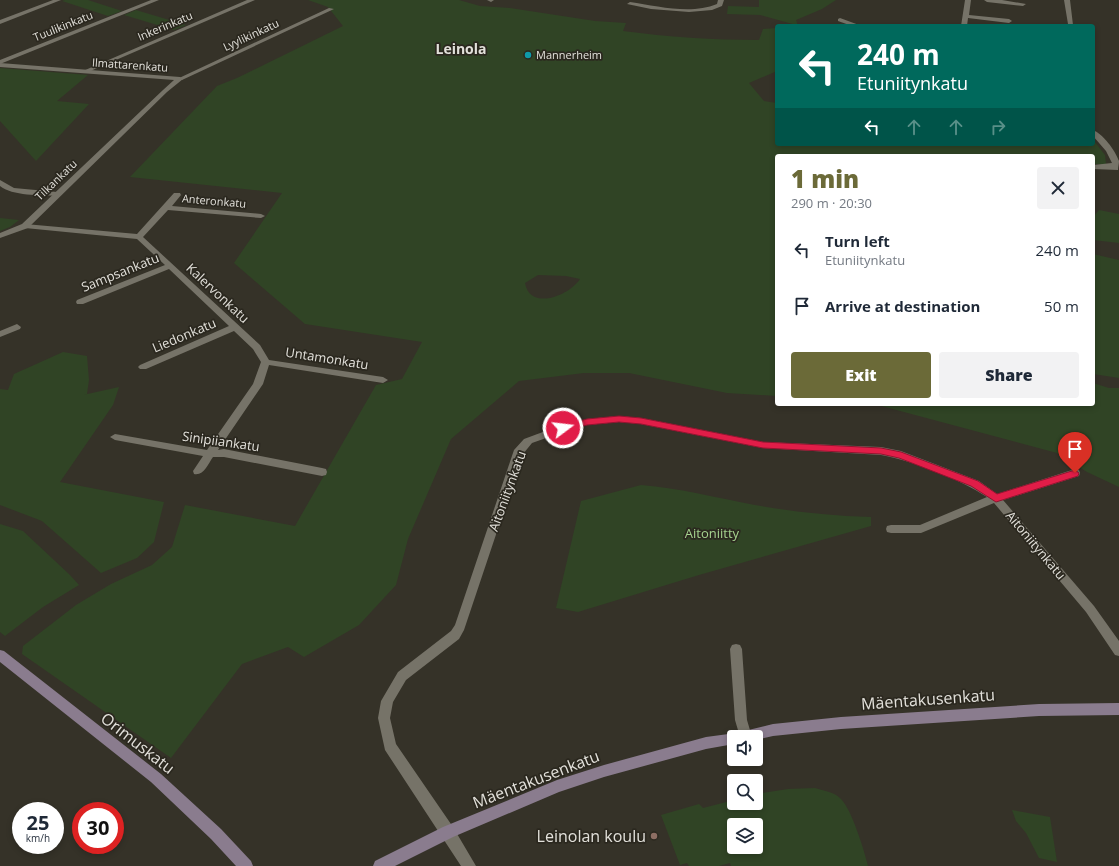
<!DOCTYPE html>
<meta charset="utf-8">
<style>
:root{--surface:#fff;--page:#f2f2f3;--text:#1f2937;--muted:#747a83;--accent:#6b6a38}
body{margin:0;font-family:"Open Sans",sans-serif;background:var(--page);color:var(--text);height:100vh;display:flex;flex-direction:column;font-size:15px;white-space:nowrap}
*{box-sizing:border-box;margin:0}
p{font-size:13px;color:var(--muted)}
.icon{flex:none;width:22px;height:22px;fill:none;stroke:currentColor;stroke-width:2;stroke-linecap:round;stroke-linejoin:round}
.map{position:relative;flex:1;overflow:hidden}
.details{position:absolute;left:775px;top:154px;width:320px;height:252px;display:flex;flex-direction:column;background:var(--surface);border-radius:4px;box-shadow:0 2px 6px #0003}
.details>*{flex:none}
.banner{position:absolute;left:775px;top:24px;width:320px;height:122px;border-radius:4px;box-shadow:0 2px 6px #0003;background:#00695c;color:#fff;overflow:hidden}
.controls{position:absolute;left:727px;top:730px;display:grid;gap:8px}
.controls a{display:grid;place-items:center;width:36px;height:36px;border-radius:4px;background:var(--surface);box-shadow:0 2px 6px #0003;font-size:20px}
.speed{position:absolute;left:12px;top:802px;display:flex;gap:8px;font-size:20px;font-weight:700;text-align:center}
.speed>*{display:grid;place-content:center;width:52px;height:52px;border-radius:50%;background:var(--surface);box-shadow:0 2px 6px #0003;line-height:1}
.speed small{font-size:10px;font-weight:400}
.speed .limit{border:6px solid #d22;background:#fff;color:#111}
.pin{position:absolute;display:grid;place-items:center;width:34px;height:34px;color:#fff;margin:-41px -17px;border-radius:50% 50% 50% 0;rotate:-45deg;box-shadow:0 0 4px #0007}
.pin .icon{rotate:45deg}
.me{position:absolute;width:44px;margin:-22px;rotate:75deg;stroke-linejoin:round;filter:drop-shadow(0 0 3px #0008)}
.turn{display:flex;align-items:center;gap:14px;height:84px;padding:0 16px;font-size:18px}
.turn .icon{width:52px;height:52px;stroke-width:2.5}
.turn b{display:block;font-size:28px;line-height:34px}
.lanes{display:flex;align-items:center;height:38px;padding:0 16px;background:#0003;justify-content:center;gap:20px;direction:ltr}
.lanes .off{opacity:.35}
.round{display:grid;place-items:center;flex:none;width:42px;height:42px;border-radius:4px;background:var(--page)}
.head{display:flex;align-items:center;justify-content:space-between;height:68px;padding:0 16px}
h1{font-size:24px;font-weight:800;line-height:30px;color:var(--accent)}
.button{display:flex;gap:8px;margin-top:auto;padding:8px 16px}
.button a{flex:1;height:46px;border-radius:4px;background:var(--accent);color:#fff;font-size:16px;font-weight:800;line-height:46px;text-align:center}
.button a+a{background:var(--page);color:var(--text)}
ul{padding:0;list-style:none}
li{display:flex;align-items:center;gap:12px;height:56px;padding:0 16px}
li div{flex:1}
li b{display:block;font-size:15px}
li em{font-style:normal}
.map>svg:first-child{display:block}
.green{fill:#304425;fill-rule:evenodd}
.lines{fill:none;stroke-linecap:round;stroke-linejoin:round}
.minor{fill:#767368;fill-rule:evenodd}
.tertiary{fill:#767368;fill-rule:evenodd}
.secondary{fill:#8a7c8e;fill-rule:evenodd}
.route{fill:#e11d48;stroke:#92132f}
.culture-dot{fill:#0f9aa8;stroke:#2b281f;stroke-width:1.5}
.education-dot{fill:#8d6e63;stroke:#2b281f;stroke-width:1.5}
.labels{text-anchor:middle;stroke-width:3.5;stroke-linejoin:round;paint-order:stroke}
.far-street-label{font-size:11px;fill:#e2e0da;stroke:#2b281f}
.far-poi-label{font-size:11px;fill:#e2e0da;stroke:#2b281f;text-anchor:start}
.street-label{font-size:13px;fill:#e2e0da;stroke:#2b281f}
.park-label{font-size:13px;fill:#a5d38e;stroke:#2b281f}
.far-district-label{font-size:14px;font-weight:bold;fill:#e2e0da;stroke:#2b281f}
.near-street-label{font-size:16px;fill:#e2e0da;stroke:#2b281f}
.near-poi-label{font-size:16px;fill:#e2e0da;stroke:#2b281f;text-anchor:end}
</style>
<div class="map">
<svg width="1119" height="866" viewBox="0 0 1119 866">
<rect width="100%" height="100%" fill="#353228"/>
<path class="green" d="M65,0H88L122,11L108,16L62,1Z
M308,0H459L480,6L510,8L595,21L626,23L623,31C668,37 713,40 759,40L763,29L777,28V71L749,83L764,101L777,103V144H1093V142H1095L1105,155L1106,164H1093V156H777V396L727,393L629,373H584L519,381L451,439L408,539L396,585L359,625L304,657L288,647L242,664L171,758L22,654L23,646L76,605L111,584L152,565L172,547L185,505L295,526L376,385L402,379L422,342L305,324L234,263L282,193L130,177L217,86L237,78L343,26L328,7ZM538,275L566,276L580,279C569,296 530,311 525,283Z
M759,0H836L822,9L796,20L798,26H793L796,25L760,15L727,14L728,6L759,7Z
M136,10L186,25L174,30L124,15Z
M0,68L88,75L57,101L89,104L36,161L0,121Z
M1099,210L1119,214V243L1093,240V217Z
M0,218L19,220L10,227L0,231Z
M1093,254L1119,260V378L1093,374Z
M63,352L87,356L89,380L87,394L83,395L119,387L113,405L60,482L164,502L154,542L137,558L101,573L42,521L0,505V389L8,390L14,374Z
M1093,383L1109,388H1119V487L1087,472L1057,453L874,404H1093Z
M641,485C680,488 717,498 755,505C794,512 832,516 871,517V526L699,575L578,612L556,608L581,501Z
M0,524L23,531L70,575L79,585L43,607L5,636L0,632Z
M815,788C824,791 835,792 841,799C852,810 864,850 868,866H731L730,863L719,866H689L687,863L680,865L661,815L699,804L703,808L734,800V803H756V794L788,789ZM734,825H756V847H734Z
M1012,810L1050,817L1057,862L1039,858L1026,833L1016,821Z"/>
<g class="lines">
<path class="minor" d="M53,0H61L0,24V20Z
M151,0H159L0,64V60Z
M247,0H255L88,72L83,71Z
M487,0H494L491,2Z
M718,0H724L722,6L712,10L689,12L651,9L627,4L630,2C657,6 691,15 717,4Z
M965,0H971L969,15L1009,19L1012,21L1009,23L968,18L967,26H961Z
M984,0H1002L1026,4L1023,6L987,2Z
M1064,0H1070L1073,25L1068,24Z
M329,8L334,9L182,80L177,79Z
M840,18L859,25L860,26H852L838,21V19Z
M1093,130C1103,134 1115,150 1119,161C1119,164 1118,167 1118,170L1093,169V165L1112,163L1106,151L1093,136Z
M0,180L14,188L57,192L61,194L57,196C41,195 12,196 0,186Z
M174,193H180L181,195L172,206L261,214L265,216L261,218L168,210L143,237L260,345L269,360L383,377L388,380L383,383L269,365L263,384L218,450L224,449L322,468L326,469L327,472L326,475L322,476L224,457H213C208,464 204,476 194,474L193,471L203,456L115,440L110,437L115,434L207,450L253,384L261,362L253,349L234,331L146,369H140L138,367L140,365L229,326L169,269L83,304H77L76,302L77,300L165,265L137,239L25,228L21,226L25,224L137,234Z
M17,324L21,327L20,329L0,337V331Z
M619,416L641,418L763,442L881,447L901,451L979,481L997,494L1075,469L1079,470L1080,473L1079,476L1003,500L1094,606L1119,641V656L1115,655L1086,612L994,503L921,533H891L887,532L886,529L887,526L891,525H920L987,497C960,479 913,461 881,455L763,448L641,424L619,422L587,425L566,431L532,443L523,454L464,630L459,639L406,680L393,702L390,718L396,744L453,827L476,866H461L385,750L378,718L381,701L398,672L451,631L455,625L514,450L524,439L559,426L587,419Z
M736,644L740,645L742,649L747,720L752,737H740L735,720L730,649L732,645Z"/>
<path class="tertiary" d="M0,63L180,77L183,79L167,92L28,228L0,238V233L22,224L163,90L174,80L0,67Z"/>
<path class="secondary" d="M0,650L4,651L161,774L221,829L251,861L253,866H236L211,839L151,782L0,662Z
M1119,703V715L1039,716L841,729L773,736L756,740V737H734V744L706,749L604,777L559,792L453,837L395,866H373L375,861L443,827L557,780L604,765L706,737L736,733L773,724L841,717L1039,704Z"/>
</g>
<path class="route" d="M619,416L641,418L763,442L881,448L901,452L978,481L997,494L1075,470L1079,473L1078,476L996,502L971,486L899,458L881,454L763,448L641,424L619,422L587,425L563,432L559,428L560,426L587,419Z"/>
<circle class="culture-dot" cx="528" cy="55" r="4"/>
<circle class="education-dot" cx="654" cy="836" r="4"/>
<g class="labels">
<g class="far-street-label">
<text transform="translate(63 26) rotate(-22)" y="4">Tuulikinkatu</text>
<text transform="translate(165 26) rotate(-23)" y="4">Inkerinkatu</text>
<text transform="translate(251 35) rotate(-25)" y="4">Lyylikinkatu</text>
<text transform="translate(130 65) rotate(4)" y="4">Ilmattarenkatu</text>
<text transform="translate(56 180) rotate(-44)" y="4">Tilkankatu</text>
<text transform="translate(214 201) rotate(5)" y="4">Anteronkatu</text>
</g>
<g class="far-poi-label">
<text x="536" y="59">Mannerheim</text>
</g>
<g class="street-label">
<text transform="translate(120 272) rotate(-22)" y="5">Sampsankatu</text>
<text transform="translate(218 293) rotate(43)" y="5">Kalervonkatu</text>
<text transform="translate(184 335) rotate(-23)" y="5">Liedonkatu</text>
<text transform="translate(327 358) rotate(9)" y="5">Untamonkatu</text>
<text transform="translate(221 441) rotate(8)" y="5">Sinipiiankatu</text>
<text transform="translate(507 491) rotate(-70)" y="5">Aitoniitynkatu</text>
<text transform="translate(1036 545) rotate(50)" y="5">Aitoniitynkatu</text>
</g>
<g class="park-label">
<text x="712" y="538">Aitoniitty</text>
</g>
<g class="far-district-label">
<text x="461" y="54">Leinola</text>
</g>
<g class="near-street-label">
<text transform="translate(928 699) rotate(-4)" y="6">Mäentakusenkatu</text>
<text transform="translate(138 743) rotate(38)" y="6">Orimuskatu</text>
<text transform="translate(536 779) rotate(-21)" y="6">Mäentakusenkatu</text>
</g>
<g class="near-poi-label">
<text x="646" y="842">Leinolan koulu</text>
</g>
</g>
</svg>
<div class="controls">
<a><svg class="icon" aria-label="sound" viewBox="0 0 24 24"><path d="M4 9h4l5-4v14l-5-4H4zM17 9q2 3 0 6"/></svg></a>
<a><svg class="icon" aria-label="search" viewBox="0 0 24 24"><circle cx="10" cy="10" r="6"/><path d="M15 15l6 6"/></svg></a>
<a><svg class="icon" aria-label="layers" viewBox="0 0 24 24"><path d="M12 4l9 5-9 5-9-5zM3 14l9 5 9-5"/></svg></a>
</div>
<div class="speed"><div>25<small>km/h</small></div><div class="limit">30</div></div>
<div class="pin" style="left:1075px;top:473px;background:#d93025"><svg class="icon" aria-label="arrive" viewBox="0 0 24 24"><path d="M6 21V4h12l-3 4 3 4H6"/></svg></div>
<svg class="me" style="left:563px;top:428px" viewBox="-20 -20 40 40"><circle r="17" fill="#e11d48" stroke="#fff" stroke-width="3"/><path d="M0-11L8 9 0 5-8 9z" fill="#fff"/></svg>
<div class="banner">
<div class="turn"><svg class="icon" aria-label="left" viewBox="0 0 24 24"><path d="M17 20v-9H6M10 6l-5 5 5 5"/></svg><div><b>240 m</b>Etuniitynkatu</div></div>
<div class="lanes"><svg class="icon" aria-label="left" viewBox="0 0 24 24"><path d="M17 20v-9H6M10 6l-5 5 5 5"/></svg><svg class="icon off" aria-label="ahead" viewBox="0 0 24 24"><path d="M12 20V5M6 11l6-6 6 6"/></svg><svg class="icon off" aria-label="ahead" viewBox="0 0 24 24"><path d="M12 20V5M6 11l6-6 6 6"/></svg><svg class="icon off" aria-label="right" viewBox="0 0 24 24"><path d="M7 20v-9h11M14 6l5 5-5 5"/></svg></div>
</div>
<section class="details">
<div class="head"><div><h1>1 min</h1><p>290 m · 20:30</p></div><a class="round"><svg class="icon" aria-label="close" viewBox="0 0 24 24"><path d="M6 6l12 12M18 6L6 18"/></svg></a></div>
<ul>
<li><svg class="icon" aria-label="left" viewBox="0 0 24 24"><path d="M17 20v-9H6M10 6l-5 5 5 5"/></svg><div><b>Turn left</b><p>Etuniitynkatu</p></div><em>240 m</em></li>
<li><svg class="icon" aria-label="arrive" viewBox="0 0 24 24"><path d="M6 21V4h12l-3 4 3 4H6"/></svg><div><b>Arrive at destination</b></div><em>50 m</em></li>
</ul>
<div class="button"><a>Exit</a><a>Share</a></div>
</section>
</div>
